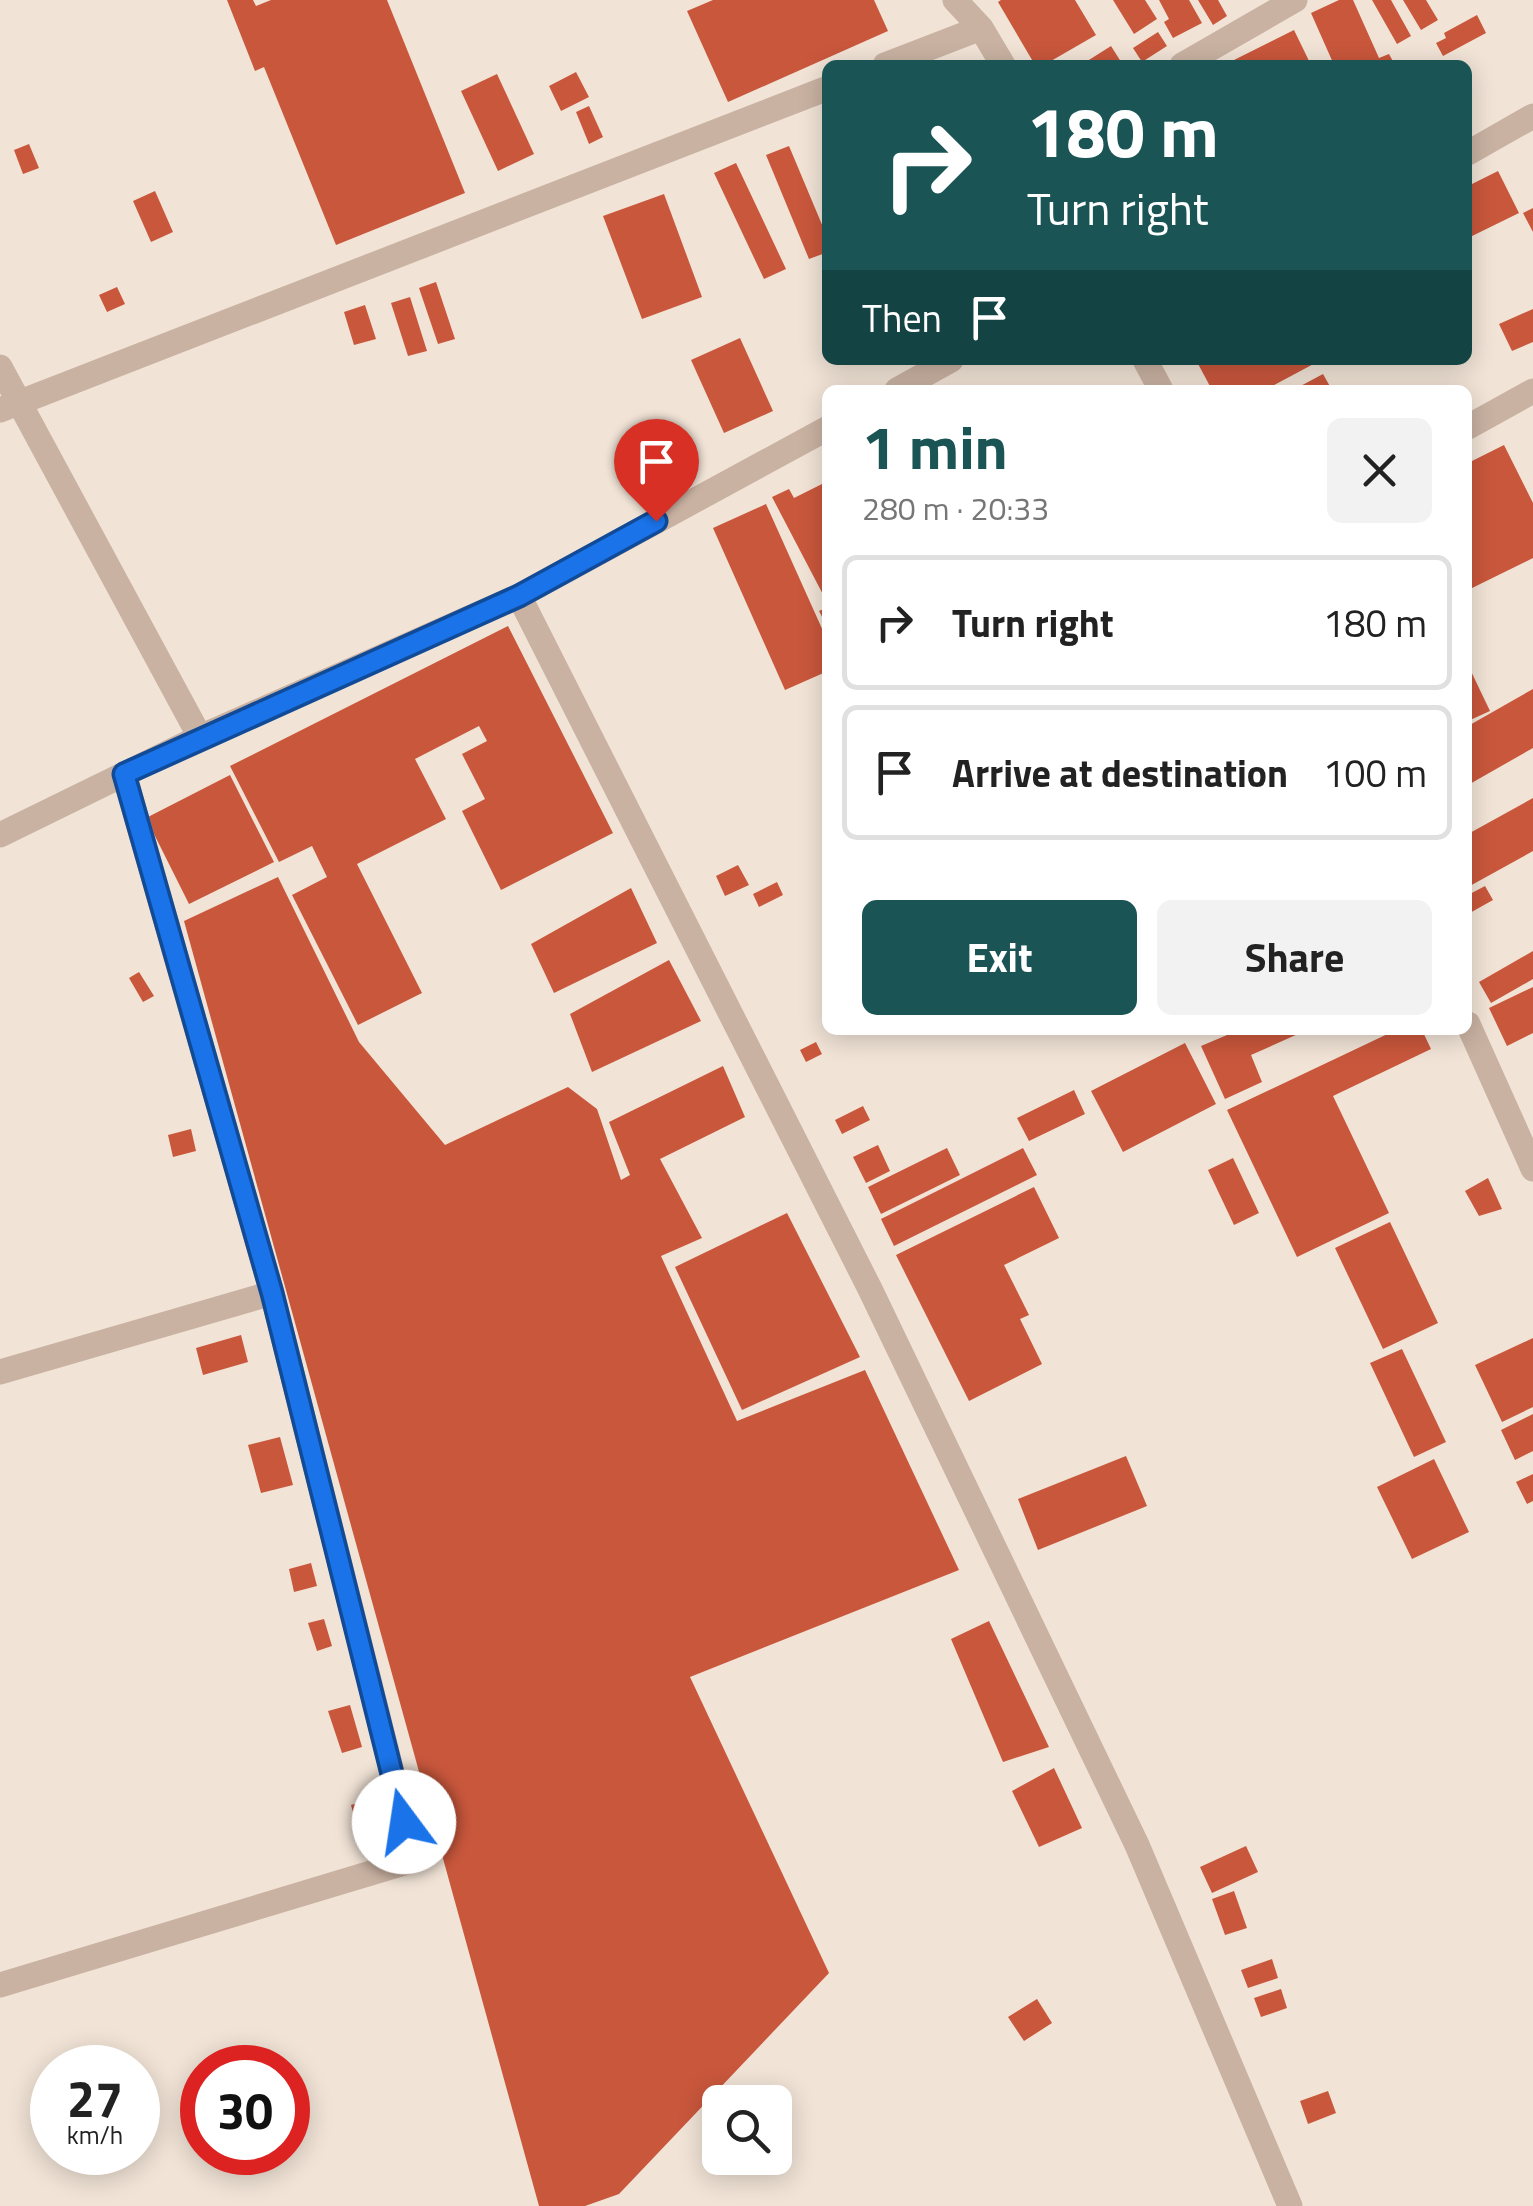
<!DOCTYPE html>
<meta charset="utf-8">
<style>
:root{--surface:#fff;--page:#f2f2f2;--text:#222;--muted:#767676;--line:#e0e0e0;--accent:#1a5455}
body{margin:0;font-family:"Titillium Web",sans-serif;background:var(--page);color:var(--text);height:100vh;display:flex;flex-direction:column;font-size:38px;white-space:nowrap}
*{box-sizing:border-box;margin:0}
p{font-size:32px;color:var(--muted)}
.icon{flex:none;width:55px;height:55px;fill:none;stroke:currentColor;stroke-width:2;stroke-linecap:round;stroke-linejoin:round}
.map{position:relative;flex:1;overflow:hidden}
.sheet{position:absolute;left:822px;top:385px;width:650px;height:650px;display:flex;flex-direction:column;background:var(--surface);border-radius:15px;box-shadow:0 5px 25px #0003}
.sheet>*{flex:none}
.hud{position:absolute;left:822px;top:60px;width:650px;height:305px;border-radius:15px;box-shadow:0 5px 25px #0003;background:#1a5455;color:#fff;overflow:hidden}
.fabs{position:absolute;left:702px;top:2085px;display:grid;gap:20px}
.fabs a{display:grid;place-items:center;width:90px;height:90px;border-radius:15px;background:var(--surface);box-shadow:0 5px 25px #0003;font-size:50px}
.speed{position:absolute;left:30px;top:2045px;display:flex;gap:20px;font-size:50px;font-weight:700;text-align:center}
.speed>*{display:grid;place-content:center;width:130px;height:130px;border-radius:50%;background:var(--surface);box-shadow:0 5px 25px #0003;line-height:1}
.speed small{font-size:25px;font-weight:400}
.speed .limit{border:15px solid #d22;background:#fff;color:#111}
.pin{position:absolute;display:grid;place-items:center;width:85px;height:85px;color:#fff;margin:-102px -42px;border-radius:50% 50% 50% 0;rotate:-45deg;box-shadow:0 0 10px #0007}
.pin .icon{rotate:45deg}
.me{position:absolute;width:110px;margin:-55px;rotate:346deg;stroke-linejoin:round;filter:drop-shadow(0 0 8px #0008)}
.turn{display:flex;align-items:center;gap:35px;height:210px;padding:0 40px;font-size:45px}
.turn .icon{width:130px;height:130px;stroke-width:2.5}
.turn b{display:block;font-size:70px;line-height:85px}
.then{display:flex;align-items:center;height:95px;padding:0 40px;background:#0003;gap:20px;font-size:38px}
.round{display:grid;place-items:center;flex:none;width:105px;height:105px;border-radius:15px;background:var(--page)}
.headline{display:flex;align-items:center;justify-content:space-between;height:170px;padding:0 40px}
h1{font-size:60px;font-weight:700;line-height:75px;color:var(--accent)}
.cta{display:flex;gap:20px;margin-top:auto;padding:20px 40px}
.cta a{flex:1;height:115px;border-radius:15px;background:var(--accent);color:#fff;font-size:40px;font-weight:700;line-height:115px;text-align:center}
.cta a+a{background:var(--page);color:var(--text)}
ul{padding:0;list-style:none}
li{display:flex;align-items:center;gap:30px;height:135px;margin:0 20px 15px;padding:0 20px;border:5px solid var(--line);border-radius:15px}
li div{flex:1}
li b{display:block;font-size:38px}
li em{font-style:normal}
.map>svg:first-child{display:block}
.building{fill:#c9573c}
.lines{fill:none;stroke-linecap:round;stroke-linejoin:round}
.minor{stroke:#c9b2a2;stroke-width:25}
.route-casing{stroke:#114b97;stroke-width:25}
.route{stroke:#1a73e8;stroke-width:18}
</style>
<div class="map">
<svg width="1533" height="2206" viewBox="0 0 1533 2206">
<rect width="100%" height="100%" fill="#f1e3d6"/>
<path class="building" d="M227,0H253L256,6L271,0H387L465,193L336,245L264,67L255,71Z
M713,0H874L888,31L728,102L687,11Z
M1001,0H1075L1096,35L1044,65H1035L998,2Z
M1113,0H1145L1157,19L1134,34Z
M1159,0H1189L1202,23L1173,38L1164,22L1169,19Z
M1198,0H1218L1227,16L1213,25Z
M1339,0H1353L1379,58L1389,54L1395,65H1334L1311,13Z
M1372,0H1391L1411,36L1397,44Z
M1403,0H1426L1438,20L1421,30Z
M1477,15L1486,33L1443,56L1436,43L1446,38L1444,33Z
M1294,30L1311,65H1224Z
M1158,32L1167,46L1142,62L1133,48Z
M1111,46L1123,65H1081Z
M576,72L589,97L561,111L549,86Z
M497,74L534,154L498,171L461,91Z
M589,106L603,137L589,144L576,112Z
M29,144L39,168L23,174L14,150Z
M789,146L828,239V252L809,259L766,155Z
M736,163L786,269L764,279L714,173Z
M1498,171L1519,213L1468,238V186Z
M155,191L173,232L151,242L133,201Z
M664,194L702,297L642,319L603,216Z
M1533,208V232L1523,213Z
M436,282L455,339L438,344L419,288Z
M117,287L125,304L107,312L99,295Z
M410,297L427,351L408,356L391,303Z
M365,305L376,339L354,345L344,312Z
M1533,309V342L1512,351L1499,324Z
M740,338L773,411L724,433L691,360Z
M1196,360H1321L1265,390H1212Z
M1323,374L1332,390H1293Z
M1504,445L1533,503V558L1468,590V463Z
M828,481V604L772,497L789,489L794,498Z
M766,504L828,642V671L785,690L713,528Z
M828,607V628L819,611Z
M508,626L613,833L501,890L462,811L485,799L462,754L487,741L479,726L415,759L446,819L357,864L422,993L358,1025L292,895L327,877L312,846L279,862L230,766Z
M1468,665L1490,711L1468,721Z
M1533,689V748L1468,785V726Z
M230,775L274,862L189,904L146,818Z
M1533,798V851L1468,887V834Z
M738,865L749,885L725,896L716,876Z
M278,877L359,1042L445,1145L568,1087L597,1109L621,1180L630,1175L609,1122L723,1066L745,1117L660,1159L702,1238L661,1256L737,1421L865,1370L959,1570L690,1677L829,1973L619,2194L585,2206H539L184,921Z
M777,882L783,895L759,907L753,894Z
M1485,886L1493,900L1468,914V895Z
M631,888L657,943L554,993L531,944Z
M1533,951V979L1491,1003L1479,982Z
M669,960L701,1021L592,1072L570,1014Z
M139,972L154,996L143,1002L129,978Z
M1533,987V1033L1507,1046L1489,1008Z
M1239,1030H1307L1251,1055L1262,1082L1225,1099L1201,1046Z
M1396,1030H1422L1431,1049L1333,1096L1389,1213L1297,1257L1227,1110Z
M816,1042L822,1054L806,1062L800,1050Z
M1185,1043L1216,1104L1123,1152L1091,1091Z
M1074,1090L1085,1114L1029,1141L1017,1118Z
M863,1106L870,1120L842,1134L835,1120Z
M191,1129L196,1151L173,1157L168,1135Z
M878,1145L890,1171L866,1183L853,1157Z
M947,1148L960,1175L881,1214L868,1187Z
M1023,1148L1037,1175L894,1246L881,1219Z
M1233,1158L1259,1213L1234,1225L1208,1170Z
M1488,1178L1502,1209L1479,1216L1465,1191Z
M1034,1187L1059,1238L1004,1265L1029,1315L1020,1319L1042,1364L969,1401L896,1255Z
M787,1213L860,1357L742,1410L675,1267Z
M1390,1222L1438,1323L1383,1349L1335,1248Z
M241,1335L248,1362L203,1375L196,1348Z
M1533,1338V1407L1502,1422L1475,1365Z
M1402,1349L1446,1442L1414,1457L1370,1363Z
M1533,1414V1451L1515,1460L1501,1430Z
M280,1437L293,1485L261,1493L248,1445Z
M1126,1456L1147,1506L1038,1550L1018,1499Z
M1434,1459L1469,1532L1412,1559L1377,1487Z
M1533,1474V1501L1527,1504L1516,1482Z
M311,1563L317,1586L294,1592L289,1569Z
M324,1619L332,1646L317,1651L308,1623Z
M989,1621L1049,1747L1003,1762L951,1639Z
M350,1705L362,1747L342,1753L328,1711Z
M1054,1768L1082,1828L1039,1847L1012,1791Z
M376,1798L389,1846L364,1853L351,1805Z
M1246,1846L1258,1872L1212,1893L1200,1867Z
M1234,1891L1247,1928L1225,1935L1212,1899Z
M1272,1959L1278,1978L1248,1988L1241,1970Z
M1281,1989L1287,2008L1261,2017L1254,1998Z
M1037,1999L1052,2023L1024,2041L1008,2017Z
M1328,2091L1336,2113L1308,2124L1300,2101Z"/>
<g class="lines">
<path class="minor" d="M955,0L981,28L1003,65
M885,65L981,28
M1182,65L1295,0
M1468,153L1533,116
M1145,360L1161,390
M0,367L200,737
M897,390L951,360
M0,410L828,88
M1468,427L1533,391
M519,596L870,1289L1137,1845L1290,2206
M0,835L200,737L519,596L828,428
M1468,1024L1533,1169
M0,1372L272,1293
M0,1985L414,1860L272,1293L124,774"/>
</g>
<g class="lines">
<defs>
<path id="route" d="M404,1822L272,1293L124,774L519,596L656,521"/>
</defs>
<use href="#route" class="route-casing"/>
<use href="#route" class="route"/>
</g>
</svg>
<div class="fabs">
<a><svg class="icon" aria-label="search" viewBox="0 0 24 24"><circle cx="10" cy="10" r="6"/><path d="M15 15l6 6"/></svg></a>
</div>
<div class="speed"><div>27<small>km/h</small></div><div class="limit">30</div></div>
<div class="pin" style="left:656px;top:521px;background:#d93025"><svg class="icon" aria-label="arrive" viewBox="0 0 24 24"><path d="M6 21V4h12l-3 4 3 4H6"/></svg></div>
<svg class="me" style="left:404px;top:1822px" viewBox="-20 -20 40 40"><circle r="19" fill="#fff"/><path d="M0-13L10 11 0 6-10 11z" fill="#1a73e8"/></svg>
<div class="hud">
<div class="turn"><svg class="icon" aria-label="right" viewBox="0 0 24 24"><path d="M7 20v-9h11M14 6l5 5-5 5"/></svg><div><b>180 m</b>Turn right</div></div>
<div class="then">Then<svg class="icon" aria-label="arrive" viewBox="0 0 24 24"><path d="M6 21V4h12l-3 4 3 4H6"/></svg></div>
</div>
<section class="sheet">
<div class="headline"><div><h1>1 min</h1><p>280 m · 20:33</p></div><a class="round"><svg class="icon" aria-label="close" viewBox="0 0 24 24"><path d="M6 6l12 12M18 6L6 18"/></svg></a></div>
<ul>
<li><svg class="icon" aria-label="right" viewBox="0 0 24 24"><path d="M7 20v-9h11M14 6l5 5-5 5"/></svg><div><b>Turn right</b></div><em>180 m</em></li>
<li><svg class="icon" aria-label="arrive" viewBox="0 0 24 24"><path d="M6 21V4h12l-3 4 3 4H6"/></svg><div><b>Arrive at destination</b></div><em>100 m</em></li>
</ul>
<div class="cta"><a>Exit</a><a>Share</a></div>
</section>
</div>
